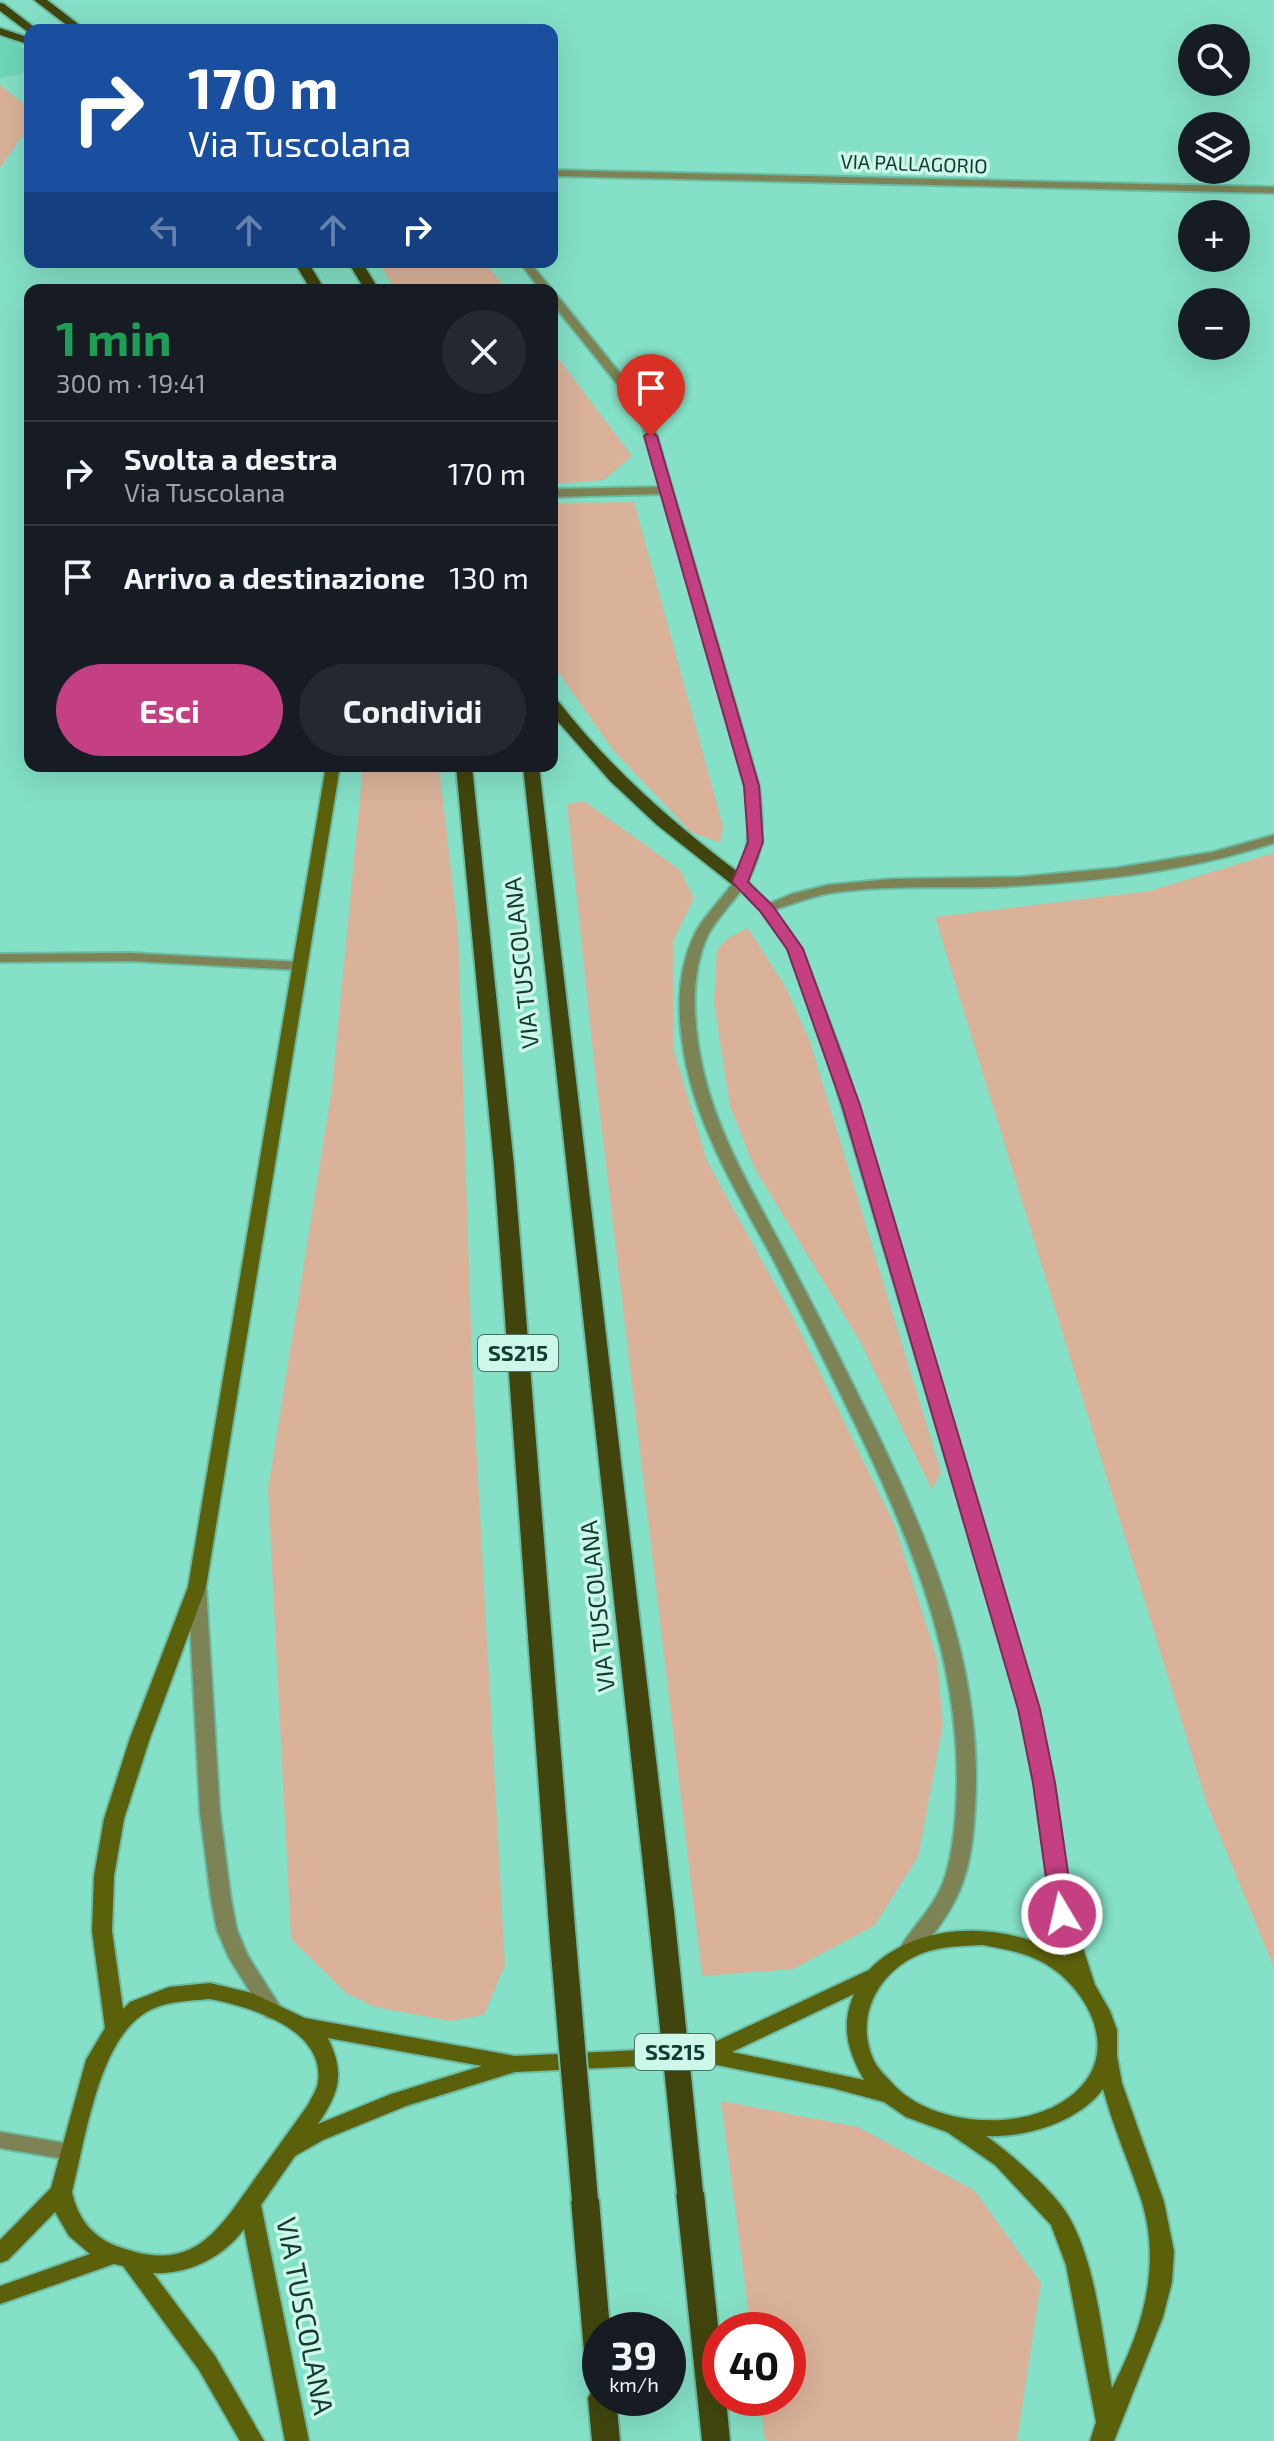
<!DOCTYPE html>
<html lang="it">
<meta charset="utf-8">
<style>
:root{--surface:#171b24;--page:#242831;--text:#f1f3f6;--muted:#9ea1a6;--line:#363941;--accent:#c54082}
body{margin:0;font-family:"Exo 2",sans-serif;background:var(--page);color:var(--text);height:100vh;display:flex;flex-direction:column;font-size:30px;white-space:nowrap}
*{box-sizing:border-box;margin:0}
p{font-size:26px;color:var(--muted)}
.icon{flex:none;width:44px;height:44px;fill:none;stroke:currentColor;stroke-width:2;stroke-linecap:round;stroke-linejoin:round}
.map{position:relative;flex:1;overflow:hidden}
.details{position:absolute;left:24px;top:284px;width:534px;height:488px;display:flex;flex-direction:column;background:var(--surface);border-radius:16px;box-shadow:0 8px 32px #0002}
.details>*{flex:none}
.guide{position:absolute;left:24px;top:24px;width:534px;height:244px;border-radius:16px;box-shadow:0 8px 32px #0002;background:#1a4fa0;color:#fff;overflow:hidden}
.fabs{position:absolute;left:1178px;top:24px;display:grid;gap:16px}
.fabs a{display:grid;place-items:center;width:72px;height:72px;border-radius:50%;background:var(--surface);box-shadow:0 8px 32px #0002;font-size:40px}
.speed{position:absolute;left:582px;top:2312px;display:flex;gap:16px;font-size:40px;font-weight:700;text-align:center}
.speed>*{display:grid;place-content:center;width:104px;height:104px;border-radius:50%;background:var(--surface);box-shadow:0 8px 32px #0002;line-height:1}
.speed small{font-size:20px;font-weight:400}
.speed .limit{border:12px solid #d22;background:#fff;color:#111}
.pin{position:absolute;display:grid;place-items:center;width:68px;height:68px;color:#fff;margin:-82px -34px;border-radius:50% 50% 50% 0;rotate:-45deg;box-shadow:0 0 8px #0007}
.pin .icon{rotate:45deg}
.me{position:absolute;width:88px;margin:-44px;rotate:351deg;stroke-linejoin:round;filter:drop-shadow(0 0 6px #0008)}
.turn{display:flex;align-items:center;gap:28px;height:168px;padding:0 32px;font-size:36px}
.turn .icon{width:104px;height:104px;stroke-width:2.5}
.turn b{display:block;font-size:56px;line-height:68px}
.lanes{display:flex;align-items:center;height:76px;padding:0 32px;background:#0003;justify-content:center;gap:40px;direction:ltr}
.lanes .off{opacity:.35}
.round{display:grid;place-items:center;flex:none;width:84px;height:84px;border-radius:42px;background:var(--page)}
.overview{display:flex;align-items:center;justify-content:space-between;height:136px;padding:0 32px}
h1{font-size:48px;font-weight:700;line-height:60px;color:#1e9e55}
.primary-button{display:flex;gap:16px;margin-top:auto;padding:16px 32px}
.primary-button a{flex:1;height:92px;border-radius:48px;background:var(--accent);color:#fff;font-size:32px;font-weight:700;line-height:92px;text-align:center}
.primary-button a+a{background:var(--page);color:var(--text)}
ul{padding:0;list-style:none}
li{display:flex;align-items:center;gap:24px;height:104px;padding:0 32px;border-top:2px solid var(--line)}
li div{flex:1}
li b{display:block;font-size:30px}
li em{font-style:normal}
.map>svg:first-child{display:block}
.built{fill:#6fd7ba}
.green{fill:#dab29a}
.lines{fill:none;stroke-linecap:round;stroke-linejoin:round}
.lane-casing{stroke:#6bbca5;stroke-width:4}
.street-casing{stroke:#6bbca5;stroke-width:4}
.secondary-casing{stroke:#6bbca5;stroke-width:4}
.primary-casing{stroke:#6bbca5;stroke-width:4}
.lane{fill:#7e8355;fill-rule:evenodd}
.street{fill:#7e8355;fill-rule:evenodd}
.secondary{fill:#5b600b;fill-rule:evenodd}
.primary{fill:#41450d;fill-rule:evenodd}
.primary-bridge-casing{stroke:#6bbca5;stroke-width:30;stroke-linecap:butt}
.primary-bridge{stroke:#41450d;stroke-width:26}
.route{fill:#c54082;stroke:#802a54;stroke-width:2}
.labels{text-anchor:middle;stroke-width:7;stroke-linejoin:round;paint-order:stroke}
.far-street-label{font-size:20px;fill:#133b31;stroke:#ccf7e9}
.shield{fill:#ccf7e9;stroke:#4a7368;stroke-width:2}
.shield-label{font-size:22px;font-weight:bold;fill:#133b31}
.street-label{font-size:24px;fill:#133b31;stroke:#ccf7e9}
.near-street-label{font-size:28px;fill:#133b31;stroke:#ccf7e9}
</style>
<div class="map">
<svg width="1274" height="2441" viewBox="0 0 1274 2441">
<rect width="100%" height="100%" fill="#84e0c6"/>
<path class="built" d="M0,32L30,52V72L0,78Z"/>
<path class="green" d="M0,85L30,109V125L0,168Z
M379,262H485L507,290H395Z
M552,350L632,456L604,480L552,484Z
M634,502L723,826L720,843L691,832L613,750L558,672L552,654V503Z
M363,766H439L458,931L473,1389L505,1965L484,2015L450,2021L375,2007L346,1993L291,1939L268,1489L332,1088Z
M584,801L680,870L694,898L673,941V1048L707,1161L793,1317L895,1526L937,1659L943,1725L918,1857L874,1926L793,1969L702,1976L596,1080L567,804Z
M1274,853V1968L1207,1804L935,917L1150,891Z
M748,928L786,988L810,1042L941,1472L932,1490L861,1343L755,1169L730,1106L714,1003L717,950L728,938Z
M721,2101L858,2127L975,2191L1041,2283L1017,2441H765L760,2398H788V2330H751Z"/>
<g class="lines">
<defs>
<path id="lane" d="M131,953L300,962L307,966L300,970L131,961L0,962V954Z"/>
<path id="street" d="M552,170L1274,187V193L552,176Z
M519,262H529L551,288L552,290H541Z
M552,293L556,294L649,409L759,786C764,822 765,859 742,889C731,905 717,918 708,935C690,974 693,1019 701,1060C715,1133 756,1197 790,1262C821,1320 850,1378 879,1437C932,1547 977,1658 976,1782C975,1815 974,1851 963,1882C953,1910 935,1934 915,1956L908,1959L901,1956L898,1951C912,1927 932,1910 943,1883C954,1852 956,1816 957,1783C958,1658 913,1546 860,1434C832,1376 803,1317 773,1259C739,1196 701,1135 686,1064C678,1023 675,979 692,940C701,918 719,903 732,884C752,855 750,819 745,786L662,494L552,497V489L660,487L638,410L552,303Z
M1274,835V843C1182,873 1086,883 990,887C937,888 883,885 831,893C808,897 788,906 766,912L759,908L792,894L828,885L891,879L1020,877L1116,868L1213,852Z
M197,1581L203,1583L206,1587L220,1813L231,1899L237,1930L248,1956L283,2011L280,2017L273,2019L266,2017L229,1958L217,1930L211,1899L200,1813L188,1587L191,1583Z
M0,2132L70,2144L78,2146L81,2152L78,2158L70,2160L0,2148Z"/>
<path id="secondary" d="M326,766H340L206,1587L150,1738L124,1819L114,1876L112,1931L123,2009L130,2002L169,1987L210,1983L252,1993L305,2018L515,2056L704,2047L869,1970C918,1919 1008,1921 1066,1957L1052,1914L1034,1783L1020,1709L829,1063L788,949L761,911L733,882L735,879H745L771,905L802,949L845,1063L1038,1709L1054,1783L1072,1914L1095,1985L1110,2011L1117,2030V2056L1122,2083L1164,2202L1174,2251L1172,2282L1163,2317L1114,2441H1090L1096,2422L1066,2265L1051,2225L995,2165L947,2132L906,2117L884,2102L832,2088L707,2063L515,2072L406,2106L323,2140L295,2156L261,2205L309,2441H285L244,2229C224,2257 188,2275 153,2273L215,2356L264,2441H240L199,2370L123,2266L114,2264L0,2304V2286L90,2254L69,2236L55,2212L8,2260L0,2263V2240L51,2188L86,2060L105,2028L92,1931L94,1876L104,1819L130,1738L188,1587ZM983,1945C1003,1949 1024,1952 1042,1962C1080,1982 1116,2037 1087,2079C1049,2134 938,2132 894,2085C886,2076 876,2068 872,2056C855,2013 881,1969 923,1953C941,1946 963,1946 983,1945ZM854,1994C840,2026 848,2052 864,2080L732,2052ZM210,1999C251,2007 325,2029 318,2082C317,2090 311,2098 308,2105C290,2130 272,2155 254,2180C217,2232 194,2273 122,2248C94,2239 78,2220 72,2192C85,2141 98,2042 145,2013C164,2001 188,2001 210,1999ZM328,2038L482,2066L391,2094L318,2124C340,2092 345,2073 328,2038ZM1103,2089C1113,2127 1129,2162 1141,2199C1162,2265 1143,2329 1112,2388C1102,2335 1096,2264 1069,2217C1055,2192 1009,2152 986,2136C1025,2138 1079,2122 1103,2089Z"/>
<path id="primary" d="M34,0H47L86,30H73Z
M0,3L4,4L38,30L28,32L0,11Z
M0,28L30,38V45L0,35Z
M294,262H308L325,290H311Z
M348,262H362L379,290H365Z
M552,699L558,701C612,770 676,826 746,878L749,882L746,886H734L657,825L610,781L552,715Z
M456,766H472L514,1166L576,1941L572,1948L563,1950L554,1948L550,1941L494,1166Z
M523,766H539L674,1912L670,1919L661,1921L652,1919L648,1912Z
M690,2182L700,2185L704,2193L720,2345V2398H726L730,2441H702L676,2193L680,2185Z
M585,2189L595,2192L599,2200L610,2330H600V2398H616L620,2441H592L588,2398L592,2390L600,2387L590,2383L586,2375L571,2200L575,2192Z"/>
</defs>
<use href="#lane" class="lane-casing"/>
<use href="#street" class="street-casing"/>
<use href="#secondary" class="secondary-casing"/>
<use href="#primary" class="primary-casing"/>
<use href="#lane" class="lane"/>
<use href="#street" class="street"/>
<use href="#secondary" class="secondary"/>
<use href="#primary" class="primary"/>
<defs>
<path id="primary-bridge" d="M661,1912L690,2193
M563,1941L585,2200"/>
</defs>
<use href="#primary-bridge" class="primary-bridge-casing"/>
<use href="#primary-bridge" class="primary-bridge"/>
</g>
<path class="route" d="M651,432L657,436L759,786L763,842L748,882L772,905L803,949L860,1105L1040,1709L1055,1783L1074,1914L1070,1920L1062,1922L1054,1920L1051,1914L1033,1783L1018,1709L842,1105L787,949L760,911L732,882L748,842L744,786L644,436Z"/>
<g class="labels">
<g class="far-street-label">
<text transform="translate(914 164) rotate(2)" y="7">VIA PALLAGORIO</text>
</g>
<g class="shield">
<rect x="478" y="1335" width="80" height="36" rx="6"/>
<rect x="635" y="2034" width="80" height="36" rx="6"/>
</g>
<g class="shield-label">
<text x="518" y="1361">SS215</text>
<text x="675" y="2060">SS215</text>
</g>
<g class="street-label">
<text transform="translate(522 963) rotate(-96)" y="8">VIA TUSCOLANA</text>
<text transform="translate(598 1606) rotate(-96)" y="8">VIA TUSCOLANA</text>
</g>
<g class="near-street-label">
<text transform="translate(305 2316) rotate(79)" y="10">VIA TUSCOLANA</text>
</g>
</g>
</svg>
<div class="fabs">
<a><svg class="icon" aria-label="search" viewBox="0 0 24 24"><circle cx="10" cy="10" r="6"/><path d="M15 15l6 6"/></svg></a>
<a><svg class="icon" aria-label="layers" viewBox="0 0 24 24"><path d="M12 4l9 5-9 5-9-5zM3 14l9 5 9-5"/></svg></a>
<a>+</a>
<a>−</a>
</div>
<div class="speed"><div>39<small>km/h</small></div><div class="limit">40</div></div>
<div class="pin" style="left:651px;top:436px;background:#d93025"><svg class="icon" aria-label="arrive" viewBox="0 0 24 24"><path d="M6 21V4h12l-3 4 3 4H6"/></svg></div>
<svg class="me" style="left:1062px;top:1914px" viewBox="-20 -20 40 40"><circle r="17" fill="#c54082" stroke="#fff" stroke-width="3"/><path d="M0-11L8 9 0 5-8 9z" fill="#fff"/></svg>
<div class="guide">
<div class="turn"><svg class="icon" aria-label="right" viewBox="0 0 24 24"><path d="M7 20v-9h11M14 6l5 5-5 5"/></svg><div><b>170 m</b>Via Tuscolana</div></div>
<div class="lanes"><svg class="icon off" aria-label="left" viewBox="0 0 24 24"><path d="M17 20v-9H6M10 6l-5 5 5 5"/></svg><svg class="icon off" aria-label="ahead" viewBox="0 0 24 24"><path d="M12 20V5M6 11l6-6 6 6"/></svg><svg class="icon off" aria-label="ahead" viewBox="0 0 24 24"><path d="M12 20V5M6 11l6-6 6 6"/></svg><svg class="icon" aria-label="right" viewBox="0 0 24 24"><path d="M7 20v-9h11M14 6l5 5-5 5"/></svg></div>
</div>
<section class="details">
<div class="overview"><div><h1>1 min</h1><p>300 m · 19:41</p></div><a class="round"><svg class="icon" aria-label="close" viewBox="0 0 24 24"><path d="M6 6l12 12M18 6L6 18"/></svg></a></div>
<ul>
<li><svg class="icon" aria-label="right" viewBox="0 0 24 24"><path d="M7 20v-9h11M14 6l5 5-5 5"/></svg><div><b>Svolta a destra</b><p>Via Tuscolana</p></div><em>170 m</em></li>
<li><svg class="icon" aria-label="arrive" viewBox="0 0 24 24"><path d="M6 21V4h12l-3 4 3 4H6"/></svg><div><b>Arrivo a destinazione</b></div><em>130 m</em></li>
</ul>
<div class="primary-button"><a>Esci</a><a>Condividi</a></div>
</section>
</div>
